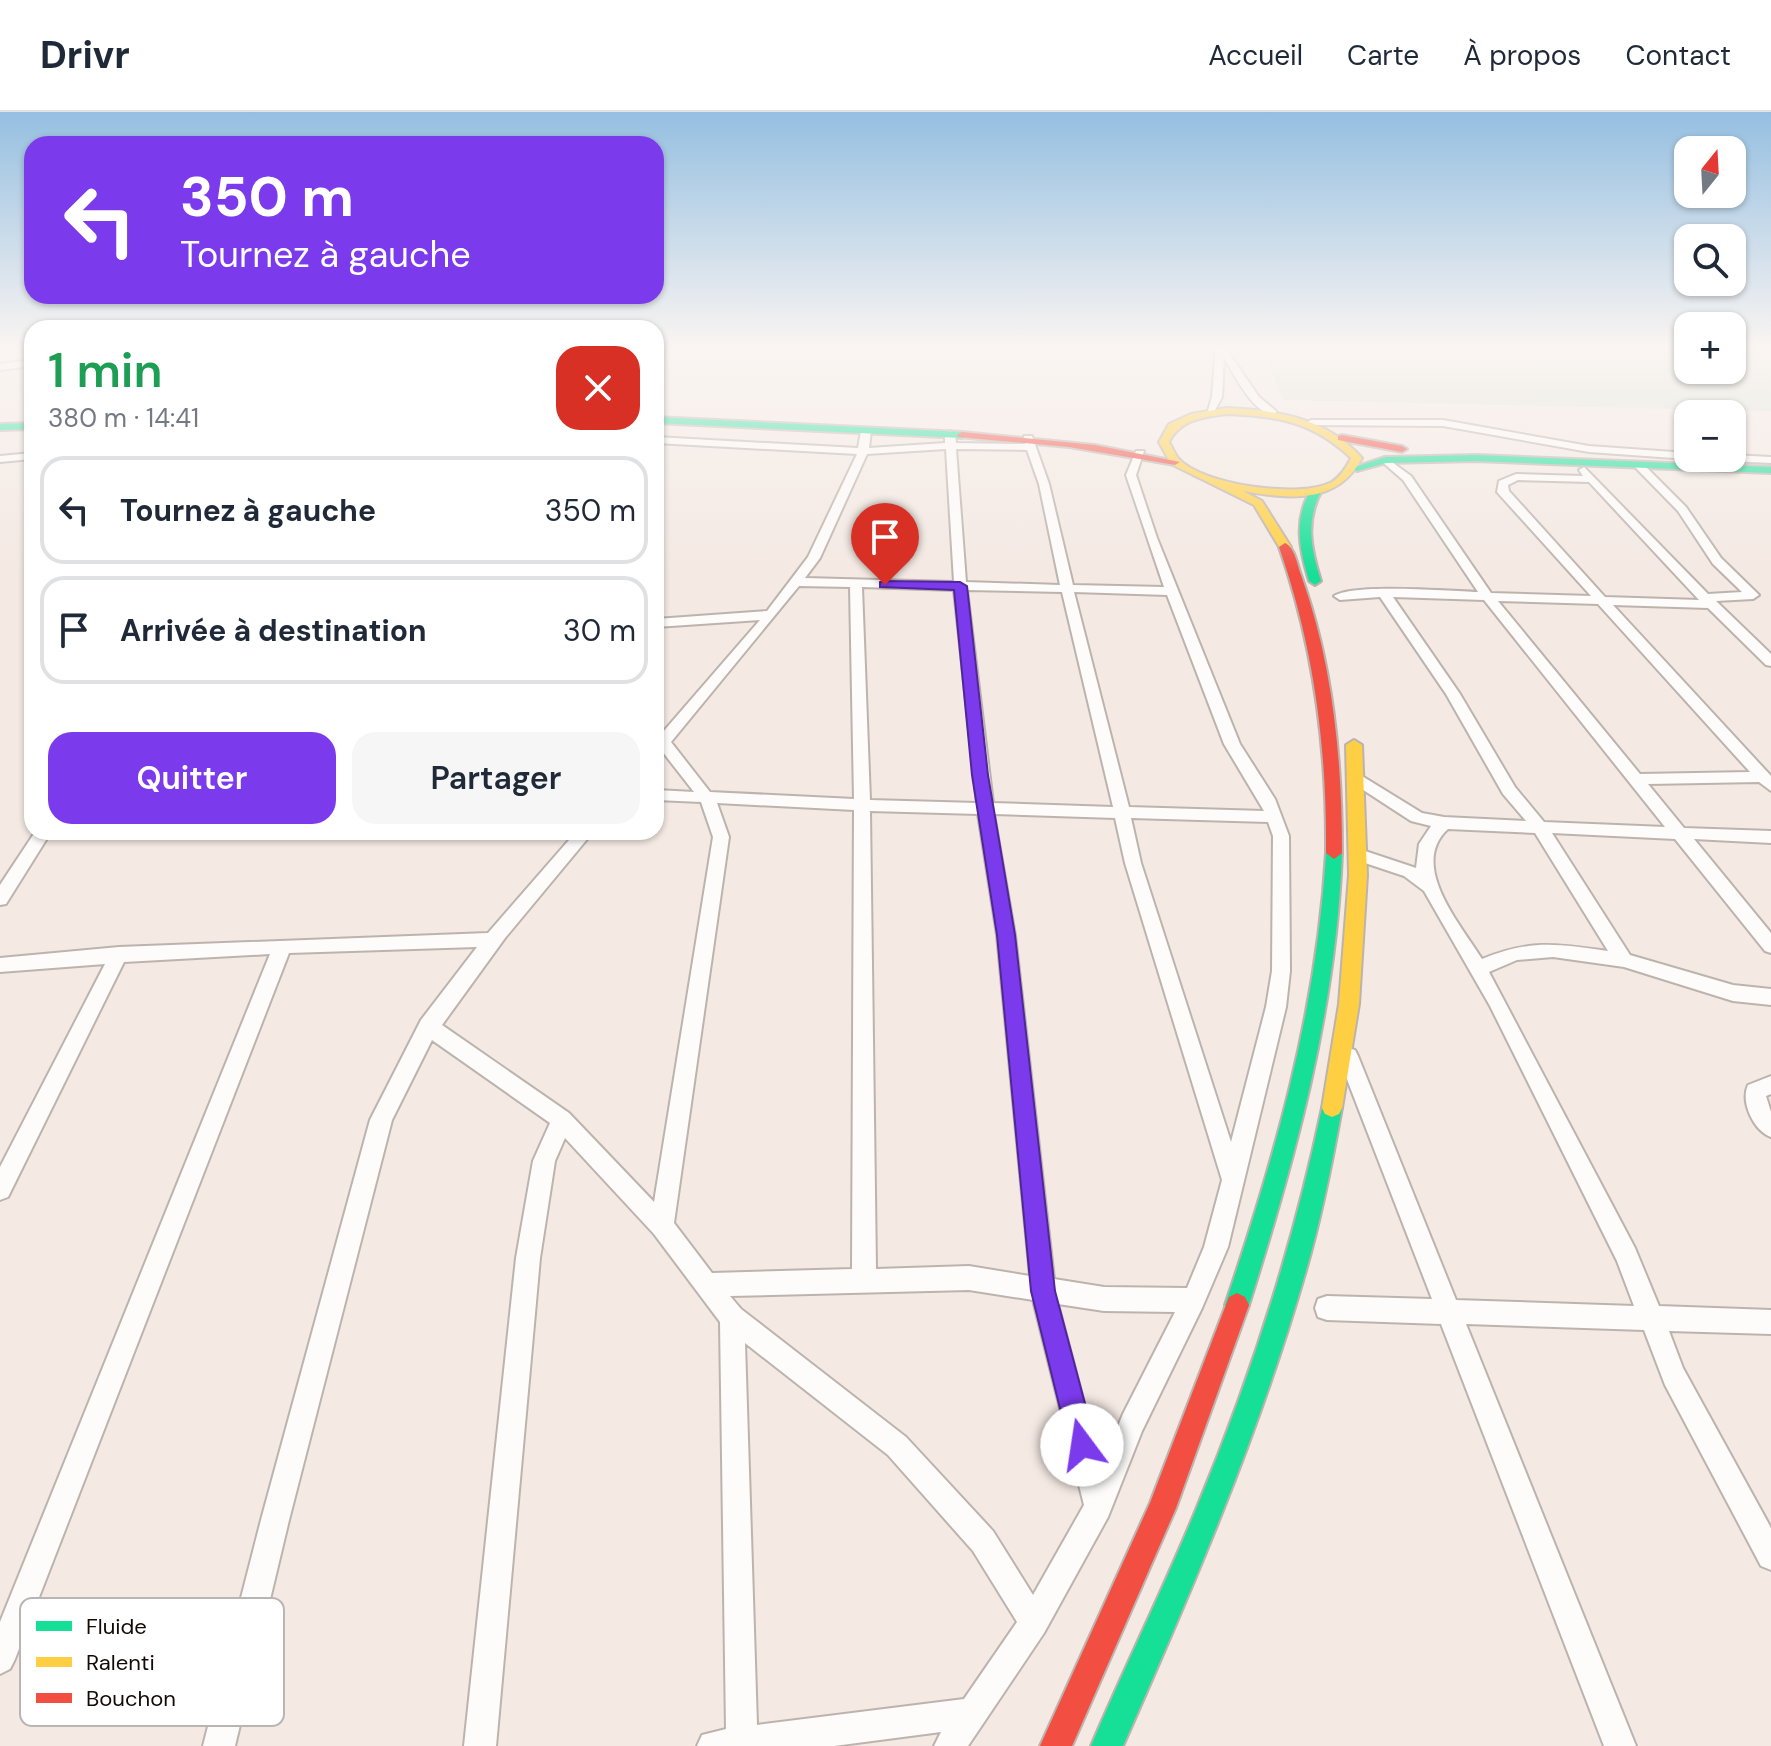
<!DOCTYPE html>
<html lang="fr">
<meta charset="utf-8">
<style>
:root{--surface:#fff;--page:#f6f6f7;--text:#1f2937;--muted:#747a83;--line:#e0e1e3;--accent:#7c3aed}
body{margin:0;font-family:"DM Sans",sans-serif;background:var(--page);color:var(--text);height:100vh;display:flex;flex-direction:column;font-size:30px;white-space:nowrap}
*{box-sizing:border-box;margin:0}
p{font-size:26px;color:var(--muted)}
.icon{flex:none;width:44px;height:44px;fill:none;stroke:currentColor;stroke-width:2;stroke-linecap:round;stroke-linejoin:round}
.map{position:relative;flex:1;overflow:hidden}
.panel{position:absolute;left:24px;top:208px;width:640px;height:520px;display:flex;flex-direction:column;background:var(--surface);border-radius:24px;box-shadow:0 2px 6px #0004}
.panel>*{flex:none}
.banner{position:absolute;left:24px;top:24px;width:640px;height:168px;border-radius:24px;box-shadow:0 2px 6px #0004;background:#7c3aed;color:#fff;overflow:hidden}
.needle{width:52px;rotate:18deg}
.controls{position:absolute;left:1674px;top:24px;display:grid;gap:16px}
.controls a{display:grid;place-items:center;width:72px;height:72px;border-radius:16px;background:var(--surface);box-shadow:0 2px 6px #0004;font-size:40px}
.pin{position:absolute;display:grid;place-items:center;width:68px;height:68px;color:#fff;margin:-82px -34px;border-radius:50% 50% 50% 0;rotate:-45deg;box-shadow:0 0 8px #0007}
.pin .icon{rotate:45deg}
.me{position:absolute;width:88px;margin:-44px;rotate:346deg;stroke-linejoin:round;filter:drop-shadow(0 0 6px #0008)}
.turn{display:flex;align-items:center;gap:28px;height:168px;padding:0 24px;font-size:36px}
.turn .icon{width:104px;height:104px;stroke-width:2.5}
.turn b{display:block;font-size:56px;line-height:68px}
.round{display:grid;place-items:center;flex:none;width:84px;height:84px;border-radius:24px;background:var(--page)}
.head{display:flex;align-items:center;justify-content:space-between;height:136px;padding:0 24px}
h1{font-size:48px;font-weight:600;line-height:60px;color:#1e9e55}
.cta{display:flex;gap:16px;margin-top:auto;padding:16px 24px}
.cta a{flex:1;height:92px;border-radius:24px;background:var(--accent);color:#fff;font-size:32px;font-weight:600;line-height:92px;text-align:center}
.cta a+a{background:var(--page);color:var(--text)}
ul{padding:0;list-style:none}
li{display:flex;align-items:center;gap:24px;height:108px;margin:0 16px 12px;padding:0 8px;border:4px solid var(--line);border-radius:24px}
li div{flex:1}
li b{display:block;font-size:30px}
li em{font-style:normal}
header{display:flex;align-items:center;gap:48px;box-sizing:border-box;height:112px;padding:0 40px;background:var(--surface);border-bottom:2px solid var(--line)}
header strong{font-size:38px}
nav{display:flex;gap:44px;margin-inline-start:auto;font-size:28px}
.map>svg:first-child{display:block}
.green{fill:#dce2d6}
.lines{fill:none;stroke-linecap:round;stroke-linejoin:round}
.street-casing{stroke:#bdb3ad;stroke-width:4}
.fast-casing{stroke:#bdb3ad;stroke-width:4}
.slow-casing{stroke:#bdb3ad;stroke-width:4}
.jam-casing{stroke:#bdb3ad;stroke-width:4}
.street{fill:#fdfcfb;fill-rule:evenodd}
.fast{fill:#16e098;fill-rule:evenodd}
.slow{fill:#ffcf43;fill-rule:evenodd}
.jam{fill:#f24e42;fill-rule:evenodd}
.route{fill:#7c3aed;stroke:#51269a;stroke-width:2}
.key{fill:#fff;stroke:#b8b5b4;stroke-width:2}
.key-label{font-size:22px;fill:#130905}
</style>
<header>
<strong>Drivr</strong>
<nav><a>Accueil</a><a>Carte</a><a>À propos</a><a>Contact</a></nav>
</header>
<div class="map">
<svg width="1771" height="1634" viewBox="0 0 1771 1634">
<rect width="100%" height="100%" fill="#f4e9e3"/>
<path class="green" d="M1260,234H1688V258H1732V234H1771V299L1283,288Z"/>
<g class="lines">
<defs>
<path id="street" d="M1216,234H1224L1259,285L1276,299V303C1253,303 1235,263 1224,246L1222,285L1213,302H1207L1212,285Z
M32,248V254L0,258V252Z
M1311,308H1443L1589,334L1688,341V346H1692L1688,347L1589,340L1443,314L1307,313L1306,311Z
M866,316L871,319L869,336L945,331V322L950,319L955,322L956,331L1025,332L1024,324H1032L1049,372L1073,473L1164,475L1126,363L1136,339H1144L1136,363L1157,426L1240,632L1275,687L1289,724L1290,859L1286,895L1228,1135L1202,1196L1142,1319L1108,1405L1044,1521L968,1634H934L941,1620L834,1634H697L702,1623L726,1617L720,1210L654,1122L565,1026L555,1049L540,1146L496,1634H464L516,1146L533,1049L550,1011L432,928L392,1008L289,1408L235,1634H203L261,1408L370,1008L421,908L477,835L289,841L15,1547L10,1557L0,1562V1510L270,842L124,850L8,1085L0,1088V1055L105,852L0,860V846L119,835L488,821L576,720H593L505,826L442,913L569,1001L654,1090L713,725L701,690L656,688V678L694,680L662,639L656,641V628L760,508L656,515V507L767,499L808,445L857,342L656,331V325L858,336L861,319ZM946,337L954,470L805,466L820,446L867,342ZM956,337L1027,338L1039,372L1060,473L966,470ZM799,474L850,475L854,687L710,680L671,630ZM862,475L954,478L977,691L870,688ZM967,478L1062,480L1113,695L993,691ZM1074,480L1167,483L1224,632L1264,699L1129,695ZM717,691L854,698L852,1157L712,1161L674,1111L729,725ZM870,699L978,702L997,823L1030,1164L969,1154L876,1157ZM994,702L1115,706L1125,751L1222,1068L1204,1135L1187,1176L1104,1175L1054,1167L1015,823ZM1131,706L1268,710L1273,724L1272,859L1266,895L1231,1030L1141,751ZM969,1178L1033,1188L1084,1393L1033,1483L993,1419L906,1325L741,1197L730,1184ZM1058,1192L1104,1199L1175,1200L1123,1302L1101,1355ZM745,1231L888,1343L973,1439L1017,1510L964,1587L757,1613Z
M32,341V347L0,350V344Z
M1732,343L1771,345V351L1727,349L1722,346H1732Z
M1385,345L1411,364L1491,481L1591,484L1497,380L1499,369L1516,362L1583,364L1579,358L1584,355L1708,482L1742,480L1713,452L1678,399L1632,352L1641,350L1686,395L1721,446L1759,483L1753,487L1716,489L1771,542V554L1766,553L1708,496L1613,493L1771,664V679L1759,670L1648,672L1684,716L1771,719V731L1694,727L1771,821V841L1765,839L1675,727L1552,721L1630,843L1733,873L1771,877V893L1733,889L1624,855L1553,845L1517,848L1489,860L1635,1136L1659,1194L1771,1198V1222L1669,1219L1683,1256L1771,1416V1458L1761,1454L1665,1273L1644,1218L1466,1212L1636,1634H1604L1441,1212L1327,1208L1318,1205L1315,1196L1318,1187L1327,1184L1432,1187L1338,944L1341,938L1348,936L1355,938L1358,944L1456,1188L1634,1194L1617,1149L1490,894L1424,779L1404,764L1353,747L1351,743L1359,737L1416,756L1419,732L1431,714L1411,709L1351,670L1349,666L1357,661L1422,701L1444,705L1526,709L1503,682L1446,582L1380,485L1340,488L1334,484C1353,471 1450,479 1478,480L1403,368L1380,348ZM1518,368L1589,370L1699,488L1605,485L1509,379L1508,373ZM1393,485L1484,488L1665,715L1544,710L1515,675L1460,582ZM1498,489L1598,492L1750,660L1640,662ZM1448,717L1535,721L1608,839C1557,832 1531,827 1482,847C1461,813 1408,753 1448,717Z
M35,720H51L6,792L0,793V773Z
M1771,964V982L1766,984L1771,1000V1025C1754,1019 1740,990 1748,973Z"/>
<path id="fast" d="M656,305L962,320L967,323L962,326L656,311Z
M32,311V317L0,318V312Z
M1476,343L1771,355V361L1476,349L1386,351L1357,359L1352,356L1385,345Z
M1312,376L1322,378C1305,409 1311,437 1321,469L1315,473L1309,469C1299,436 1293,406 1312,376Z
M1334,735L1342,741C1336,898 1296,1044 1249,1193L1245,1201L1237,1205L1229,1201L1225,1193C1275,1045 1317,898 1326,741Z
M1332,987L1339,990L1342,996C1332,1052 1321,1108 1305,1162C1258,1325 1191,1480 1123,1634H1091C1125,1554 1164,1476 1197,1395C1251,1265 1293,1134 1322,996L1325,990Z"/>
<path id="slow" d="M1226,296C1278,298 1326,306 1362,346C1337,393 1289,387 1243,379L1262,389L1291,435L1289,438H1281L1254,393L1171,352L1159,330L1169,312L1191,302ZM1226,302C1278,304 1313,310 1351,346C1346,356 1341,364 1332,370C1301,387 1201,373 1178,346C1175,342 1172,335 1169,330C1181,307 1202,306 1226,302Z
M1354,628L1362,633L1367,763L1359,892L1342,996L1339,1002L1332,1005L1325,1002L1322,996L1339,892L1349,763L1346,633Z"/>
<path id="jam" d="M962,320L1095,333L1180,350L1175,353L1069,335L958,325L957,323Z
M1342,323L1402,334L1407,337L1402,340L1338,328V324Z
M1285,431C1295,436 1297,452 1301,463C1333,552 1342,647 1342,741L1334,747L1326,741C1327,635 1314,535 1279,435Z
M1237,1181L1245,1185L1249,1193L1176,1396L1072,1634H1040L1150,1391L1229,1185Z"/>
</defs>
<use href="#street" class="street-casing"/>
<use href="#fast" class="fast-casing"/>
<use href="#slow" class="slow-casing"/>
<use href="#jam" class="jam-casing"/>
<use href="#street" class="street"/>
<use href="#fast" class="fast"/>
<use href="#slow" class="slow"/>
<use href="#jam" class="jam"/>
</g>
<linearGradient id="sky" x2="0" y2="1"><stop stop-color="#95bfe1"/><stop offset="0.51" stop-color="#faf5f2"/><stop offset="1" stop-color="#faf5f2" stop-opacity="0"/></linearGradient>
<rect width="1771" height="462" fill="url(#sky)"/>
<path class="route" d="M885,469L960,470L967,474L988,663L1015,823L1055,1179L1096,1333L1092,1343L1082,1347L1073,1343L1069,1333L1031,1179L997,823L972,663L954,478L880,475V470Z"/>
<rect x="20" y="1486" width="264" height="128" rx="12" class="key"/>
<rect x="36" y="1509" width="36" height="10" fill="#16e098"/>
<rect x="36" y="1545" width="36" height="10" fill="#ffcf43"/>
<rect x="36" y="1581" width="36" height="10" fill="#f24e42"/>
<g class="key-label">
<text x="86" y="1522">Fluide</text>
<text x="86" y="1558">Ralenti</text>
<text x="86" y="1594">Bouchon</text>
</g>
</svg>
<div class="controls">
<a><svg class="needle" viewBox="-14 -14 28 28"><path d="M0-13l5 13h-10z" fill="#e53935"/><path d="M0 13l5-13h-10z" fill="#747a83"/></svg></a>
<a><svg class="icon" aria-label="search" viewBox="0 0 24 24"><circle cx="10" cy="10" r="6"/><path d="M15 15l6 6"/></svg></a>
<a>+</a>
<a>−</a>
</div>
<div class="pin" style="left:885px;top:473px;background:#d93025"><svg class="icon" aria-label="arrive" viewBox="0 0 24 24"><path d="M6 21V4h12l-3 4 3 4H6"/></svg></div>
<svg class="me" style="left:1082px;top:1333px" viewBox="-20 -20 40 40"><circle r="19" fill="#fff"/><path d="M0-13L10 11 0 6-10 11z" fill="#7c3aed"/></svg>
<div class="banner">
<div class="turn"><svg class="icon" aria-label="left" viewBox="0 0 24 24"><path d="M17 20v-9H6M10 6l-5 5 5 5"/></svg><div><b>350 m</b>Tournez à gauche</div></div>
</div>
<section class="panel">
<div class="head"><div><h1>1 min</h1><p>380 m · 14:41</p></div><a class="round" style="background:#d93025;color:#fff"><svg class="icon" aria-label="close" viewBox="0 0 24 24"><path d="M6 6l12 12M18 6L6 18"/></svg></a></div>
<ul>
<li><svg class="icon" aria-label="left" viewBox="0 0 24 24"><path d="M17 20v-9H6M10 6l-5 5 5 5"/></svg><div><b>Tournez à gauche</b></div><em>350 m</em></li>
<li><svg class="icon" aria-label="arrive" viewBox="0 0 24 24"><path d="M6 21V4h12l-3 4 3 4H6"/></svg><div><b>Arrivée à destination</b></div><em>30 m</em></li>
</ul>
<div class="cta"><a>Quitter</a><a>Partager</a></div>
</section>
</div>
